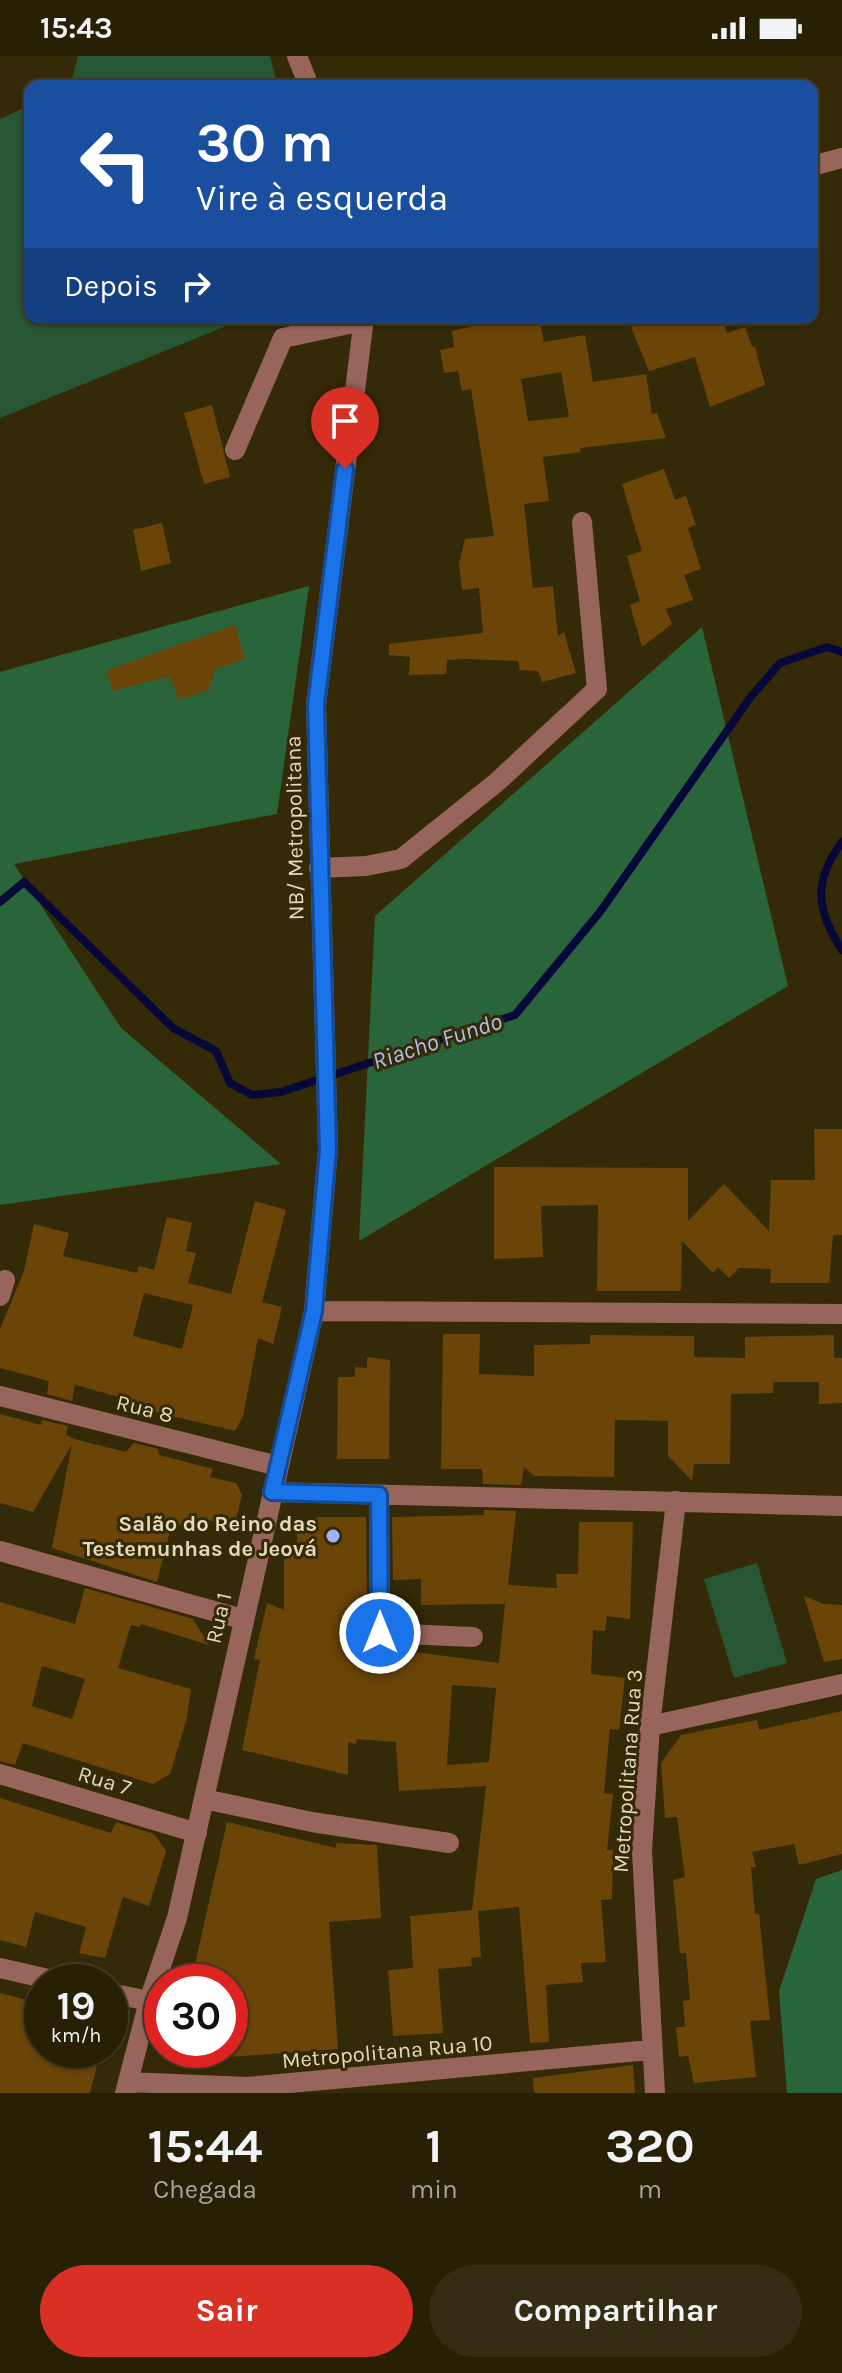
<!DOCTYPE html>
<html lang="pt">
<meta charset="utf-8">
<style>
:root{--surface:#282005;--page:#342d13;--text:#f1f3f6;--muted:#a5a39a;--line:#443e27;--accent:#d93025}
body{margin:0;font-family:Karla,sans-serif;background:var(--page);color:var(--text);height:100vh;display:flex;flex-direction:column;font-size:30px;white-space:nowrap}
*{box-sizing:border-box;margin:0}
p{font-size:26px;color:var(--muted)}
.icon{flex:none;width:44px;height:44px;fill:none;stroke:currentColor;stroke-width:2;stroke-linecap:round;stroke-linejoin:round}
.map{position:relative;height:2037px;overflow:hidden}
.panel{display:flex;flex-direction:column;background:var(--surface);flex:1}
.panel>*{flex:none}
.banner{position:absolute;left:24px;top:24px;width:794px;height:244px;border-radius:16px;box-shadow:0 2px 6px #0004,0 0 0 2px var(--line);background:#1a4fa0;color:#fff;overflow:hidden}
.speed{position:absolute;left:24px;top:1908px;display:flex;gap:16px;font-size:40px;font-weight:700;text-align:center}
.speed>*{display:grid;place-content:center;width:104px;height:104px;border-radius:50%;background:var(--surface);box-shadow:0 2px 6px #0004,0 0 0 2px var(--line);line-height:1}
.speed small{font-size:20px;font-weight:400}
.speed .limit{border:12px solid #d22;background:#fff;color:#111}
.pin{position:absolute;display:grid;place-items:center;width:68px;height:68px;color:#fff;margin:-82px -34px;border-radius:50% 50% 50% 0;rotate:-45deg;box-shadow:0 0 8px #0007}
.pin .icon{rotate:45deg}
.me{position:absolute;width:88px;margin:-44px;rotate:0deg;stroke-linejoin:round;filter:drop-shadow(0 0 6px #0008)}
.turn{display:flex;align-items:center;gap:28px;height:168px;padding:0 40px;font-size:36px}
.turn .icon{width:104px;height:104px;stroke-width:2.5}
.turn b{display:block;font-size:56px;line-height:68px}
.then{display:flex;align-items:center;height:76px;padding:0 40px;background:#0003;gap:16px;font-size:30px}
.eta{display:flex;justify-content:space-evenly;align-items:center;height:136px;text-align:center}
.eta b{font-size:48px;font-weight:700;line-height:56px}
.primary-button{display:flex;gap:16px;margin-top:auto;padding:16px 40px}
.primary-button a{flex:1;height:92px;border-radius:48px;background:var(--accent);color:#fff;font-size:32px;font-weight:700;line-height:92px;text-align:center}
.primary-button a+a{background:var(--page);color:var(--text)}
.status{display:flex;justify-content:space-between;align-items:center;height:56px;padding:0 40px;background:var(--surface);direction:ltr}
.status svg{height:22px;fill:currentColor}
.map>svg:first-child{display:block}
.green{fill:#275634}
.forest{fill:#2a643a}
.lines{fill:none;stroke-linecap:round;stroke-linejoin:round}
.stream{stroke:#060839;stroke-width:8}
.building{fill:#6b4408;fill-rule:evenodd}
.minor{stroke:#97655b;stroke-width:20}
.route-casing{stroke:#114b97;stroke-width:20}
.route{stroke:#1a73e8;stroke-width:14}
.poi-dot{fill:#9db4fd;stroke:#352a07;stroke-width:3}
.labels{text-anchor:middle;stroke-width:6;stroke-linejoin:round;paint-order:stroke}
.street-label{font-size:22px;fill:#e4d9b9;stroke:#352a07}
.poi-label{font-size:22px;font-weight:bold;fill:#e4d9b9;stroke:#352a07;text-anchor:end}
.water-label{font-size:24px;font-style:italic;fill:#aebef0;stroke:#352a07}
</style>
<div class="status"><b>15:43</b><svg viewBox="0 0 49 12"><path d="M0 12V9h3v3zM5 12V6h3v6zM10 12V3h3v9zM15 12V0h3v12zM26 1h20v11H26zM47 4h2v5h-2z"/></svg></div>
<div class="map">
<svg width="842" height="2037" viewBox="0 0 842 2037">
<rect width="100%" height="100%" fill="#352a07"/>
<path class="green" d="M78,0H270L278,30H70Z
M30,49V262H246L0,362V63Z
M757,1507L787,1607L734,1622L704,1523Z"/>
<path class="forest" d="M309,530L277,758L14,808L121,972L281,1108L0,1149V616Z
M702,571L788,930L359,1185L375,860Z
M842,1814V2037H787L779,1935L816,1823Z"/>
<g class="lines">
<path class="stream" d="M842,786C813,825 816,854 842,894
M0,846L24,826L173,972L216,995L230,1027L252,1039L281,1036L515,959L600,856L750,642L780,607L827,591L842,596"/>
</g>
<path class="building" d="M507,262H539L544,286L585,279L593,326L646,318L652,358L657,357L666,382L580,392L581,396L543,401L549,445L524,448L533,532L553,530L558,580L564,576L576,617L542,626L538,615L520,614L518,605L465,603L447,604L446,618L409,619L410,601L389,599V588L483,577L479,532L462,534L459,507L465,483L494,480L471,333L462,335L458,315L444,317L440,294L454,291L452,275ZM561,316L569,361L528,365L521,323Z
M664,262H722L727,277L745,271L752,291L755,290L765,329L710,351L695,301L649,315L631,271Z
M212,349L230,421L204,428L184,357Z
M664,413L675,444L686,440L696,469L688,472L701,513L684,519L693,544L666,553L672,568L642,591L630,549L640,545L627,500L642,495L622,428Z
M162,467L171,507L141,515L133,474Z
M235,569L245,603L215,613L209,634L178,644L170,620L112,635L107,614Z
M814,1073H842V1179H833L829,1227H770L771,1213L739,1212L729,1222L718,1211L713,1217L682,1185L681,1235H597L598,1149L541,1150L543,1201L494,1203V1111L688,1112V1165L724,1128L769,1175L771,1124H815Z
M255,1145L286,1154L262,1246L282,1251L273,1288L258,1282L243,1360L235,1375L160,1357L126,1347L127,1343L75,1329L72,1345L47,1338L49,1325L0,1312V1273L24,1215L34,1168L69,1177L63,1200L137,1217L139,1210L154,1214L167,1161L192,1167L186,1195L196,1197L188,1227L231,1238ZM144,1237L193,1249L182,1293L133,1280Z
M443,1278H480L479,1318L534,1320V1289L590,1288V1279L694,1280V1301L745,1302V1281L834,1279V1302H842V1347L819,1348V1326H774L773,1337L731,1338L730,1408H694L692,1425L668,1400V1365L615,1364L614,1421L534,1420L524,1411L521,1429L483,1428L482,1413H441Z
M367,1301L390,1304L389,1403H337L338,1321H355V1311L367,1312Z
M0,1358L41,1369L42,1364L68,1370L66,1379L74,1383L126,1396L134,1387L158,1393L159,1399L213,1413L210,1421L236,1427L242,1439L234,1471L207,1464L204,1476L172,1467L157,1526L52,1492L72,1388L33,1456L0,1447Z
M484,1454L516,1455L508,1529L557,1532L556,1518H578L579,1466H633L630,1563L607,1560L605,1575L593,1574L591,1618L625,1622L619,1674L610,1673L604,1737L613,1738L607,1794H613L612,1843L601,1844L606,1906L581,1907L583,1926L546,1929L549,1986L530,1987L519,1851L478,1855L481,1901L471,1902L472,1910L438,1913L443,1977L393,1980L388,1914L413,1912L410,1860L472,1854L486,1730L399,1735L396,1686L357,1683L356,1688L348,1686V1719L242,1694L260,1604L254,1603L267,1547L284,1554V1495H297V1470H316L317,1461H366L367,1557L360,1589L499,1607L505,1548L421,1549V1523L393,1524L392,1461L484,1459ZM452,1629L496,1632L489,1706L447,1709Z
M85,1532L193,1563L209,1589L141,1568L140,1571L131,1569L118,1612L191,1633L187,1662L170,1718L153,1728L23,1687L15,1709L0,1705V1546L75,1568ZM42,1610L85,1623L72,1663L32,1650Z
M804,1540L823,1548L842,1549V1603L824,1606Z
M842,1655V1798L799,1809L794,1788L752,1796L756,1811H751L755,1858H759L770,1964L750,1965L756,2021L694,2027L688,2000L679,2001L676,1971H685L683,1945L690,1944L686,1897H680L673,1824L685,1821L677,1761L665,1762L661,1707L681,1679L757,1664L759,1674Z
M0,1742L111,1777L116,1766L154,1778L166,1795L149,1850L123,1841L105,1902L79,1897L86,1871L35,1856L26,1891L0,1884Z
M227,1766L336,1792V1787L377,1789L381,1862L329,1866L338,1993L230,2001V1926H191Z
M0,1937L42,1948V1994H101L90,2037H0Z
M633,2009L635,2037H534L533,2022Z"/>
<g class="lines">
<path class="minor" d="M297,0L309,30
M812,110L842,102
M235,394L283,282L363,265
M319,812L366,810L401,803L497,726L597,633L582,466
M0,1240L5,1224
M314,1255L842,1258
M0,1340L278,1410
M272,1436L842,1450
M379,1439L380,1577L473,1581
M0,1495L242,1563
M650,1670L842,1628
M0,1718L197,1777
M204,1743L312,1766L449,1787
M0,1912L61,1926
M110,1937L149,1945
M128,2026L247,2031L650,1994
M125,2037L149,1945L177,1862L314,1255L328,1093L316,649L364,262
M655,2037L642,1795L650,1670L676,1445"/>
</g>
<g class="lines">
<defs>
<path id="route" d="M345,413L316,649L328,1093L314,1255L272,1436L379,1439L380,1577"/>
</defs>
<use href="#route" class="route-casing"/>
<use href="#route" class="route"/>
</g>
<circle class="poi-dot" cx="333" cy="1480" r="8"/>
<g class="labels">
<g class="street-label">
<text transform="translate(294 772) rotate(-91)" y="8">NB/ Metropolitana</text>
<text transform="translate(145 1352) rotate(14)" y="8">Rua 8</text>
<text transform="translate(218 1562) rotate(-77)" y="8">Rua 1</text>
<text transform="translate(627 1715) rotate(-86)" y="8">Metropolitana Rua 3</text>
<text transform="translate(105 1724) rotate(17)" y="8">Rua 7</text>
<text transform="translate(387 1995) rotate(-5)" y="8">Metropolitana Rua 10</text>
</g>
<g class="poi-label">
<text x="317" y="1475">Salão do Reino das<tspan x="317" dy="25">Testemunhas de Jeová</tspan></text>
</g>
<g class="water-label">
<text transform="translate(437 985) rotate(-18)" y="8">Riacho Fundo</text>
</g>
</g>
</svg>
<div class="speed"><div>19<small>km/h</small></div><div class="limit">30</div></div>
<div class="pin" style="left:345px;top:413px;background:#d93025"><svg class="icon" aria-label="arrive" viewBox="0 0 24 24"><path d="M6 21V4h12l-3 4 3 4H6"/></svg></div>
<svg class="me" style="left:380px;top:1577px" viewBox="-20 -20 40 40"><circle r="17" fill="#1a73e8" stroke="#fff" stroke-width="3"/><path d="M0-11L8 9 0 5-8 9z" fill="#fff"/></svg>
<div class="banner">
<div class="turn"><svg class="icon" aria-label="left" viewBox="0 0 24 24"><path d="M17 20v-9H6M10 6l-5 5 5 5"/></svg><div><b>30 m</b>Vire à esquerda</div></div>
<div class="then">Depois<svg class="icon" aria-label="right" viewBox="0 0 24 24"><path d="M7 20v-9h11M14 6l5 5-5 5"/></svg></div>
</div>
</div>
<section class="panel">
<div class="eta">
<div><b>15:44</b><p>Chegada</p></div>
<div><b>1</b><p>min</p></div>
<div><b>320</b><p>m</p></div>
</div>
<div class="primary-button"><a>Sair</a><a>Compartilhar</a></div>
</section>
